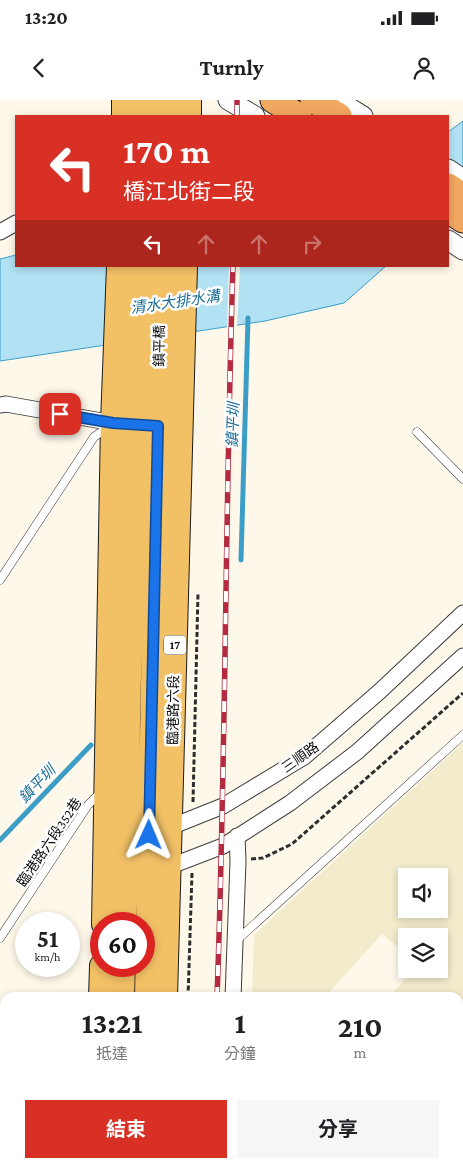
<!DOCTYPE html>
<html lang="zh-TW">
<meta charset="utf-8">
<style>
:root{--surface:#fff;--page:#f6f6f6;--text:#202124;--muted:#757577;--accent:#d93025}
body{margin:0;font-family:"Crimson Pro","Noto Sans TC",serif;background:var(--page);color:var(--text);height:100vh;display:flex;flex-direction:column;font-size:19px;white-space:nowrap}
*{box-sizing:border-box;margin:0}
p{font-size:16px;color:var(--muted)}
.icon{flex:none;width:28px;height:28px;fill:none;stroke:currentColor;stroke-width:2;stroke-linecap:round;stroke-linejoin:round}
.map{position:relative;flex:1;overflow:hidden}
.drawer{position:absolute;left:0px;top:892px;width:464px;height:176px;display:flex;flex-direction:column;background:var(--surface);border-radius:15px 15px 0 0;box-shadow:0 2px 8px #0003}
.drawer>*{flex:none}
.banner{position:absolute;left:15px;top:15px;width:434px;height:152px;border-radius:0px;box-shadow:0 2px 8px #0003;background:#d93025;color:#fff;overflow:hidden}
.tools{position:absolute;left:398px;top:768px;display:grid;gap:10px}
.tools a{display:grid;place-items:center;width:50px;height:50px;border-radius:0px;background:var(--surface);box-shadow:0 2px 8px #0003;font-size:25px}
.speed{position:absolute;left:15px;top:812px;display:flex;gap:10px;font-size:25px;font-weight:700;text-align:center}
.speed>*{display:grid;place-content:center;width:65px;height:65px;border-radius:50%;background:var(--surface);box-shadow:0 2px 8px #0003;line-height:1}
.speed small{font-size:12px;font-weight:400}
.speed .limit{border:8px solid #d22;background:#fff;color:#111}
.pin{position:absolute;display:grid;place-items:center;width:42px;height:42px;color:#fff;margin:-21px;border-radius:10px;box-shadow:0 2px 8px #0006}
.me{position:absolute;width:55px;margin:-28px;rotate:1deg;stroke-linejoin:round;filter:drop-shadow(0 0 4px #0008)}
.turn{display:flex;align-items:center;gap:18px;height:105px;padding:0 25px;font-size:22px}
.turn .icon{width:65px;height:65px;stroke-width:2.5}
.turn b{display:block;font-size:35px;line-height:42px}
.lanes{display:flex;align-items:center;height:48px;padding:0 25px;background:#0003;justify-content:center;gap:25px;direction:ltr}
.lanes .off{opacity:.35}
.eta{display:flex;justify-content:space-evenly;align-items:center;height:85px;text-align:center}
.eta b{font-size:30px;font-weight:700;line-height:35px}
.primary-button{display:flex;gap:10px;margin-top:auto;padding:10px 25px}
.primary-button a{flex:1;height:58px;border-radius:0px;background:var(--accent);color:#fff;font-size:20px;font-weight:700;line-height:58px;text-align:center}
.primary-button a+a{background:var(--page);color:var(--text)}
.status{display:flex;justify-content:space-between;align-items:center;height:35px;padding:0 25px;background:var(--surface);direction:ltr}
.status svg{height:14px;fill:currentColor}
header{display:flex;justify-content:space-between;align-items:center;height:65px;padding:0 25px;background:var(--surface);font-size:22px;font-weight:700}
.map>svg:first-child{display:block}
.industrial{fill:#e8dfea}
.farmland{fill:#f2ebcc;fill-rule:evenodd}
.water{fill:#b1e1f3;stroke:#3c9ec6}
.pier{fill:#fef8ea}
.lines{fill:none;stroke-linecap:round;stroke-linejoin:round}
.stream{stroke:#3c9ec6;stroke-width:5}
.service-casing{stroke:#3e3e3e;stroke-width:9}
.minor-casing{stroke:#3e3e3e;stroke-width:17}
.tertiary-casing{stroke:#3e3e3e;stroke-width:21}
.primary-casing{stroke:#1c1c1c;stroke-width:26}
.trunk-casing{stroke:#1c1c1c;stroke-width:27}
.path{stroke:#2d2d2d;stroke-width:3;stroke-dasharray:5 2.5;stroke-linecap:butt}
.service{stroke:#fff;stroke-width:8}
.minor{stroke:#fff;stroke-width:15}
.tertiary{stroke:#fff;stroke-width:19}
.primary{stroke:#f2c166;stroke-width:24}
.trunk{stroke:#f0a75f;stroke-width:25}
.rail-casing{stroke:#b42a40;stroke-width:5.5}
.rail{stroke:#fff;stroke-width:4;stroke-dasharray:11;stroke-linecap:butt}
.route-casing{stroke:#114b97;stroke-width:12}
.route{stroke:#1a73e8;stroke-width:9}
.labels{text-anchor:middle;stroke-width:5;stroke-linejoin:round;paint-order:stroke}
.shield{fill:#fff;stroke:#545454;stroke-width:1}
.shield-label{font-size:12px;font-weight:bold;fill:#0b0b0b}
.street-label{font-size:14px;fill:#0b0b0b;stroke:#fff}
.water-label{font-size:15px;font-style:italic;fill:#1b6d96;stroke:#fff}
</style>
<div class="status"><b>13:20</b><svg viewBox="0 0 49 12"><path d="M0 12V9h3v3zM5 12V6h3v6zM10 12V3h3v9zM15 12V0h3v12zM26 1h20v11H26zM47 4h2v5h-2z"/></svg></div>
<header><svg class="icon" aria-label="back" viewBox="0 0 24 24"><path d="M15 5l-7 7 7 7"/></svg>Turnly<svg class="icon" aria-label="person" viewBox="0 0 24 24"><circle cx="12" cy="8" r="4"/><path d="M4 21q1-7 8-7t8 7"/></svg></header>
<div class="map">
<svg width="463" height="1068" viewBox="0 0 463 1068">
<rect width="100%" height="100%" fill="#fef8ea"/>
<path class="industrial" d="M26,1064H92V1068H23Z"/>
<path class="farmland" d="M463,643V1054L459,1051V898L389,897L415,869H439V836H406V853L382,834L325,897H252L254,835ZM406,776H439V809H406Z"/>
<path class="water" d="M463,21V101L448,114V32Z
M16,155V166H386L344,203L265,221L0,261V159Z"/>
<path class="pier" d="M229,166H240L237,227L227,229Z"/>
<g class="lines">
<path class="stream" d="M241,460L248,218
M0,740L91,645"/>
<defs>
<path id="service" d="M417,332L463,379
M0,480L94,337L108,327
M0,838L88,705L101,692
M237,840L463,635"/>
<path id="minor" d="M0,132L16,123
M0,305L6,304L113,323H122
M163,730L223,706L304,657L379,592L463,513
M163,769L223,746L290,703L357,652L463,556
M233,898L238,761L237,736
M459,1062L463,1065"/>
<path id="tertiary" d="M228,0L255,16
M337,0L363,16
M448,69L463,79
M448,140L463,150"/>
<path id="primary" d="M124,16V0
M144,16L145,0
M165,16L166,0
M189,16V0
M104,824L113,323L119,166
M124,824L127,744L128,618L139,166
M101,898L102,866
M122,898L123,866
M147,898L161,166
M165,898L185,166
M96,1068V1064
M117,1068V1064
M142,1068V1064
M161,1068V1064"/>
<path id="trunk" d="M273,0L299,16
M313,0L339,16
M448,86L463,96
M448,110L463,120"/>
</defs>
<use href="#service" class="service-casing"/>
<use href="#minor" class="minor-casing"/>
<use href="#tertiary" class="tertiary-casing"/>
<use href="#primary" class="primary-casing"/>
<use href="#trunk" class="trunk-casing"/>
<path class="path" d="M193,702L198,493
M251,759L263,758L292,744L463,593
M188,898L192,773
M184,1068V1064"/>
<use href="#service" class="service"/>
<use href="#minor" class="minor"/>
<use href="#tertiary" class="tertiary"/>
<use href="#primary" class="primary"/>
<use href="#trunk" class="trunk"/>
<defs>
<path id="rail" d="M237,16V0
M217,898C226,654 225,410 233,166
M211,1068V1064"/>
</defs>
<use href="#rail" class="rail-casing"/>
<use href="#rail" class="rail"/>
</g>
<g class="lines">
<defs>
<path id="route" d="M60,314L113,323L158,326L149,735"/>
</defs>
<use href="#route" class="route-casing"/>
<use href="#route" class="route"/>
</g>
<g class="labels">
<rect class="shield" x="164" y="535.5" width="22" height="19" rx="4"/>
<g class="shield-label">
<text x="175" y="549">17</text>
</g>
<g class="street-label">
<text transform="translate(159 246) rotate(-89)" y="5">鎮平橋</text>
<text transform="translate(173 610) rotate(-89)" y="5">臨港路六段</text>
<text transform="translate(300 657) rotate(-35)" y="5">三順路</text>
<text transform="translate(49 742) rotate(-56)" y="5">臨港路六段352巷</text>
</g>
<g class="water-label">
<text transform="translate(175 202) rotate(-8)" y="5">清水大排水溝</text>
<text transform="translate(233 325) rotate(-88)" y="5">鎮平圳</text>
<text transform="translate(37 684) rotate(-46)" y="5">鎮平圳</text>
</g>
</g>
</svg>
<div class="tools">
<a><svg class="icon" aria-label="sound" viewBox="0 0 24 24"><path d="M4 9h4l5-4v14l-5-4H4zM17 9q2 3 0 6"/></svg></a>
<a><svg class="icon" aria-label="layers" viewBox="0 0 24 24"><path d="M12 4l9 5-9 5-9-5zM3 14l9 5 9-5"/></svg></a>
</div>
<div class="speed"><div>51<small>km/h</small></div><div class="limit">60</div></div>
<div class="pin" style="left:60px;top:314px;background:#d93025"><svg class="icon" aria-label="arrive" viewBox="0 0 24 24"><path d="M6 21V4h12l-3 4 3 4H6"/></svg></div>
<svg class="me" style="left:149px;top:735px" viewBox="-20 -20 40 40"><path d="M0-17L14 15 0 8-14 15z" fill="#1a73e8" stroke="#fff" stroke-width="4"/></svg>
<div class="banner">
<div class="turn"><svg class="icon" aria-label="left" viewBox="0 0 24 24"><path d="M17 20v-9H6M10 6l-5 5 5 5"/></svg><div><b>170 m</b>橋江北街二段</div></div>
<div class="lanes"><svg class="icon" aria-label="left" viewBox="0 0 24 24"><path d="M17 20v-9H6M10 6l-5 5 5 5"/></svg><svg class="icon off" aria-label="ahead" viewBox="0 0 24 24"><path d="M12 20V5M6 11l6-6 6 6"/></svg><svg class="icon off" aria-label="ahead" viewBox="0 0 24 24"><path d="M12 20V5M6 11l6-6 6 6"/></svg><svg class="icon off" aria-label="right" viewBox="0 0 24 24"><path d="M7 20v-9h11M14 6l5 5-5 5"/></svg></div>
</div>
<section class="drawer">
<div class="eta">
<div><b>13:21</b><p>抵達</p></div>
<div><b>1</b><p>分鐘</p></div>
<div><b>210</b><p>m</p></div>
</div>
<div class="primary-button"><a>結束</a><a>分享</a></div>
</section>
</div>
